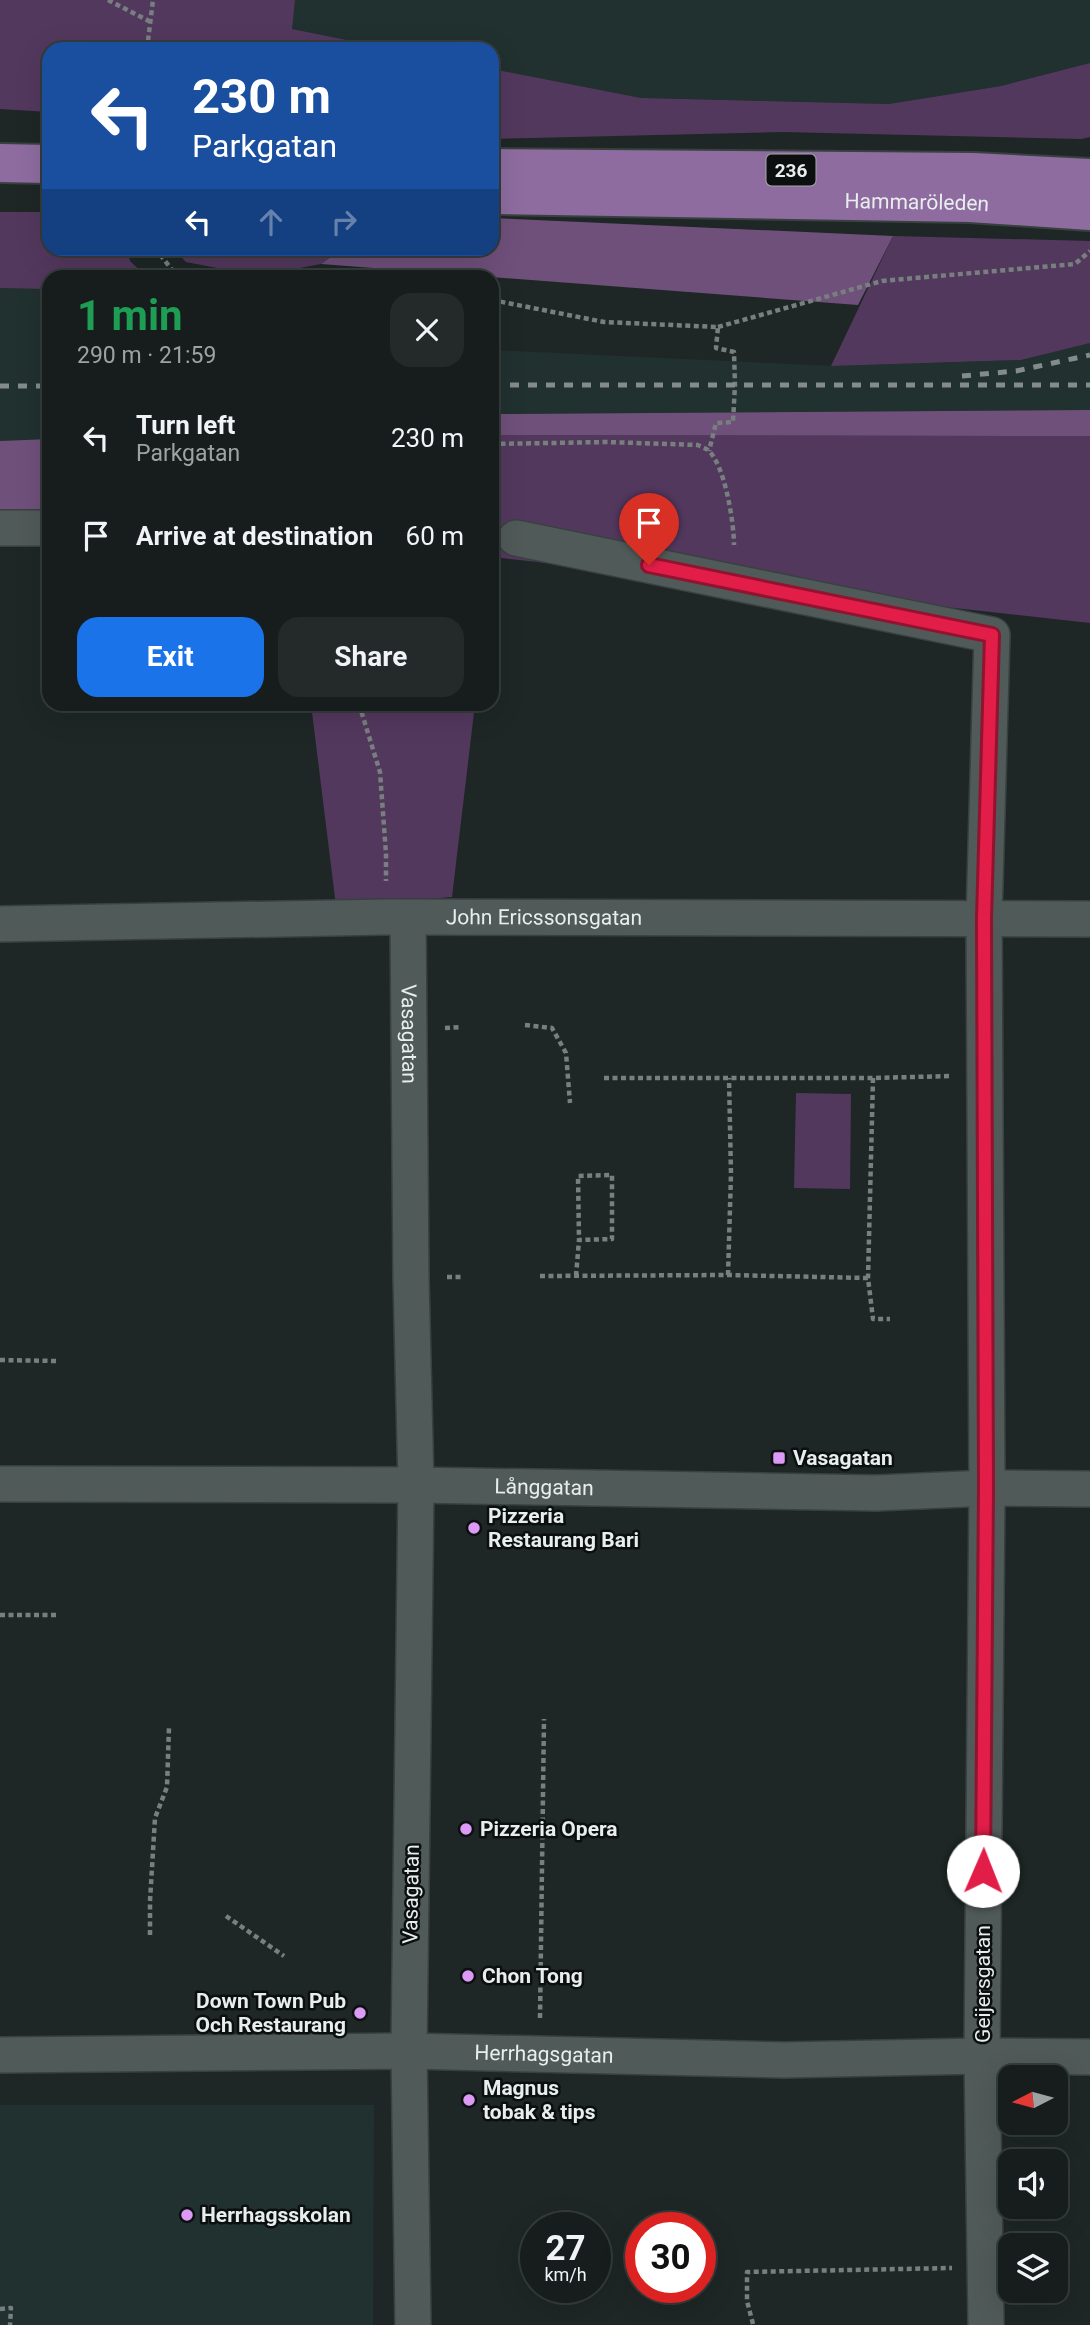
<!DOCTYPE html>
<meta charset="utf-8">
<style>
:root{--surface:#161d1c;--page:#232a29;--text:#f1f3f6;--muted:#9ea2a3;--line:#353b3b;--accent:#1a73e8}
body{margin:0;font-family:Roboto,sans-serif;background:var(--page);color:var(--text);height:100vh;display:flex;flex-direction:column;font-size:26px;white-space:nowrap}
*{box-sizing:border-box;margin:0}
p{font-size:23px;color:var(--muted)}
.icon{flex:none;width:38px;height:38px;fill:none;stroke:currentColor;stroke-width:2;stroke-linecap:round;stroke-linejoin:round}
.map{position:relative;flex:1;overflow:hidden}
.side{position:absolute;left:42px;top:270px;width:457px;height:441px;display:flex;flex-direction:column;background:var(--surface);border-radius:21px;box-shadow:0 7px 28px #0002,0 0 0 2px var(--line)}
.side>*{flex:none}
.hud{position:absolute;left:42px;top:42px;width:457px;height:214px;border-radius:21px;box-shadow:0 7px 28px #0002,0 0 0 2px var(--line);background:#1a4fa0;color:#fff;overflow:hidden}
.needle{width:46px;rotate:264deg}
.buttons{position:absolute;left:998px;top:2065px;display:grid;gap:14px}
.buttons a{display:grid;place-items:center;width:70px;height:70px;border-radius:14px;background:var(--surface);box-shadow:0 7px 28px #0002,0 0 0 2px var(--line);font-size:35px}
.speed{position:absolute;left:520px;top:2212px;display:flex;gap:14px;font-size:35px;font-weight:700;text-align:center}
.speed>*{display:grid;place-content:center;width:91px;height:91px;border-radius:50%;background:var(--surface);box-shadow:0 7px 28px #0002,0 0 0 2px var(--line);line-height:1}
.speed small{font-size:18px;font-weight:400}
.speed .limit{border:10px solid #d22;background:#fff;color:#111}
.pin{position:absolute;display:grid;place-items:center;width:60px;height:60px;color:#fff;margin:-72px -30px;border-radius:50% 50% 50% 0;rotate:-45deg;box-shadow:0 0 7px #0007}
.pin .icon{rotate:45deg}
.me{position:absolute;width:77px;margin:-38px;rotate:1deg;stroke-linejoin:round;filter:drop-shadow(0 0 5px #0008)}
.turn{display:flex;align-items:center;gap:24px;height:147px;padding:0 35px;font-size:32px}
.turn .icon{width:91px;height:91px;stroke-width:2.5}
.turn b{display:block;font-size:49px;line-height:60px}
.lanes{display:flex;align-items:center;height:66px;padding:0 35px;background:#0003;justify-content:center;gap:35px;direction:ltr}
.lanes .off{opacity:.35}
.round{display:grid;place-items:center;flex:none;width:74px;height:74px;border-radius:21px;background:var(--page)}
.overview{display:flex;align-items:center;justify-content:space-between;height:119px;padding:0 35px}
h1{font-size:42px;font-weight:700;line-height:52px;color:#1e9e55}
.button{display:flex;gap:14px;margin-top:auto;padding:14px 35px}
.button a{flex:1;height:80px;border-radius:21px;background:var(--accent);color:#fff;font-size:28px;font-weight:700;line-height:80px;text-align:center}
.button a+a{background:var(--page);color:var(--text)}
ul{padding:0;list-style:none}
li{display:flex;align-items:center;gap:21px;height:98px;padding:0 35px}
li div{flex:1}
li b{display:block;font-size:26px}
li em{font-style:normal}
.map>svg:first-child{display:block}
.built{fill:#213130}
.green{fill:#53385e}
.forest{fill:#6f507b}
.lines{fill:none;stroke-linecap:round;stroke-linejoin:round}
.street-casing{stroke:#394140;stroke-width:38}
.primary-casing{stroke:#394140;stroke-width:42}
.path{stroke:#787f7f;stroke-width:4.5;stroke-dasharray:5 3.5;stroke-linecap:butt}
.street{stroke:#505a59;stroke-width:35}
.primary{stroke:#8e6ca0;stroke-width:38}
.rail{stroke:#848b8b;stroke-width:5;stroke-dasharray:9 9;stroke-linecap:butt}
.route-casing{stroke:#92132f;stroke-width:18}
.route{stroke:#e11d48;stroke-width:12}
.poi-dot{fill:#dc99f5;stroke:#0b0f0f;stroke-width:2.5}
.labels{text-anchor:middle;stroke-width:5;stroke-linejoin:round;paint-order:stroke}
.shield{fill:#0b0f0f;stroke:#a6aaaa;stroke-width:2}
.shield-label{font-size:19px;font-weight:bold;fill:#e8eded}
.street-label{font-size:21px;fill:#e8eded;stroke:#0b0f0f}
.poi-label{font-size:21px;font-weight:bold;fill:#e8eded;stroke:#0b0f0f;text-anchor:start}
</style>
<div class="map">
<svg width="1090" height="2325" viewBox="0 0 1090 2325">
<rect width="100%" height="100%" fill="#1e2726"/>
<path class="built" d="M295,0H1090V63L1001,86L889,104L641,98L492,69V49H391L291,29Z
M0,288L44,289L49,291V439L0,441Z
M1090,343V410L492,414V350L831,366L1021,360Z
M0,2105H374L373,2325H0Z"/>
<path class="green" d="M0,0H295L292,29L391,49H49V112L0,109Z
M1090,63V137L1081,139L783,132L492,139V69L641,98L889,104L1001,86Z
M0,212H49V248L127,249L130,261L146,276H49V291L44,289L0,288Z
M893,236L1090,241V343L1021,360L831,366Z
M173,249H342L321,264L258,276L186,262Z
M492,435L1090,436V623L493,557L492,565Z
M311,704H475L452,897L336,906Z
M796,1093L851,1094L850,1189L794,1188Z"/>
<path class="forest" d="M492,218L893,236L858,305L321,264L342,249L492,248Z
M1090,410V436L492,435V414Z
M49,439V545H0V441Z"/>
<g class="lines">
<defs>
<g id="street">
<path d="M0,528H49"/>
<path d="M516,538L992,635L984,919L987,1488L982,2056L986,2325"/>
<path id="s1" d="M408,918L411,1279L416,1485L409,2051L413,2325"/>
<path id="s2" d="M0,924L385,917L1090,919"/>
<path id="s3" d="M0,1484L416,1485L876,1493L987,1488L1090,1489"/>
<path id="s4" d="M0,2055L409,2051L784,2060L982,2056L1090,2057"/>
</g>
<g id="primary">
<path d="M0,163L49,164"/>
<path d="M492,168L973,172L1090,178"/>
<path id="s5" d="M492,195L970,203L1090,211"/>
</g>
</defs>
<use href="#street" class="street-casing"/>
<use href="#primary" class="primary-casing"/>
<path class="path" d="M108,0L149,21
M147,49L153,0
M155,248L176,275L183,276
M492,300L604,322L718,327L716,348L734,352L735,385L733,422L716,423L709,451
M718,327L882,281L1075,264L1090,251
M492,444L607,442L698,445C701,447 705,448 708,450C725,465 734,523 734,545
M359,704L380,772L386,854V881
M525,1025L552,1028L566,1053L570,1103
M445,1028L462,1027
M604,1078H873L952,1076
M873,1078L868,1278L873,1319H890
M728,1275L731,1174L729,1078
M540,1276L728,1275L868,1278
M576,1276L579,1240L612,1239V1175L578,1176L579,1240
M447,1277H463
M0,1360L57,1361
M0,1615H59
M226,1916L284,1956
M150,1935V1901L155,1818L167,1787L169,1727
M540,2018L544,1719
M0,2309L11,2308L10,2325
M753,2324L747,2301V2272L952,2268"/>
<use href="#street" class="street"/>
<use href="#primary" class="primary"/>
<path class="rail" d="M962,376L1016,371L1090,355
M492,385H1090
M0,386H49"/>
</g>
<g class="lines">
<defs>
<path id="route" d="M649,565L992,635L984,919L986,1488L983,1871"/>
</defs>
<use href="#route" class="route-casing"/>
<use href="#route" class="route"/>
</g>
<g class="poi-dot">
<rect x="772" y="1451" width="14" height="14" rx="3.5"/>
<circle cx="474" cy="1528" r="7"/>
<circle cx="466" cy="1829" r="7"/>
<circle cx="468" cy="1976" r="7"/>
<circle cx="360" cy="2013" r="7"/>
<circle cx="469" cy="2100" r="7"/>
<circle cx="187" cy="2215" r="7"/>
</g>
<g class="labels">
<rect class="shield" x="766.5" y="154.5" width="49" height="31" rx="5"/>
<g class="shield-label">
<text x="791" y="177">236</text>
</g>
<g class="street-label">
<text dy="7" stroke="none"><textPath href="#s5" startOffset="425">Hammaröleden</textPath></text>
<text dy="7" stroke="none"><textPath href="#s2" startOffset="544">John Ericssonsgatan</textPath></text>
<text dy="7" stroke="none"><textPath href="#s1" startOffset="116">Vasagatan</textPath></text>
<text dy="7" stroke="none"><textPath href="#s3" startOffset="544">Långgatan</textPath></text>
<text transform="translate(411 1894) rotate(-89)" y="7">Vasagatan</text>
<text transform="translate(983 1984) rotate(-90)" y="7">Geijersgatan</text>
<text dy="7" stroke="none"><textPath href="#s4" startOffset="544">Herrhagsgatan</textPath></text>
</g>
<g class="poi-label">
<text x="793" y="1465">Vasagatan</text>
<text x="488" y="1523">Pizzeria<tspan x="488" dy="24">Restaurang Bari</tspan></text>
<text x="480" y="1836">Pizzeria Opera</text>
<text x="482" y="1983">Chon Tong</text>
<text x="346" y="2008" text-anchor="end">Down Town Pub<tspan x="346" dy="24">Och Restaurang</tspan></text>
<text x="483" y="2095">Magnus<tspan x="483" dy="24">tobak &amp; tips</tspan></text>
<text x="201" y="2222">Herrhagsskolan</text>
</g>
</g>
</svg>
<div class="buttons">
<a><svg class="needle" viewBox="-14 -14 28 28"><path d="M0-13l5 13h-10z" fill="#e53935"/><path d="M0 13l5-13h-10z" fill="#9ea2a3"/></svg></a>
<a><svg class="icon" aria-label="sound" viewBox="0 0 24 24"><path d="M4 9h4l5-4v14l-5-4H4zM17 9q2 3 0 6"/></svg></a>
<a><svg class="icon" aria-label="layers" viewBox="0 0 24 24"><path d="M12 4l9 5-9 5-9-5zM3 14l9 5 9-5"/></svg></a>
</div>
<div class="speed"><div>27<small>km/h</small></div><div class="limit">30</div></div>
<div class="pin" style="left:649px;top:565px;background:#d93025"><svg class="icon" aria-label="arrive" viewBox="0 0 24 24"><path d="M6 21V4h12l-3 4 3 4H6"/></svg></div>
<svg class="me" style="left:983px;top:1871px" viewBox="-20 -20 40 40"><circle r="19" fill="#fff"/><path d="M0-13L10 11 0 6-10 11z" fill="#e11d48"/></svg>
<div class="hud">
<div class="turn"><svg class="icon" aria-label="left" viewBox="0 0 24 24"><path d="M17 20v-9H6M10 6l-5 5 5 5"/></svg><div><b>230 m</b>Parkgatan</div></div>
<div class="lanes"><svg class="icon" aria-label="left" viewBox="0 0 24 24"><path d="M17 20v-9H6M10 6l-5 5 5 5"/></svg><svg class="icon off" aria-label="ahead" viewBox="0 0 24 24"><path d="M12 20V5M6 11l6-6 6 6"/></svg><svg class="icon off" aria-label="right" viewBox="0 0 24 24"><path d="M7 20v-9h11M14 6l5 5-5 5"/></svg></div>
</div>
<section class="side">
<div class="overview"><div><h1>1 min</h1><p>290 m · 21:59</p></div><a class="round"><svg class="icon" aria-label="close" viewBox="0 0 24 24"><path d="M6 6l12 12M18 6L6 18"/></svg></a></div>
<ul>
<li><svg class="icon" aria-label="left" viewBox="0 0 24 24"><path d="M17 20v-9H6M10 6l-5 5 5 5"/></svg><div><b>Turn left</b><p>Parkgatan</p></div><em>230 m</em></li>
<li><svg class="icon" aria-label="arrive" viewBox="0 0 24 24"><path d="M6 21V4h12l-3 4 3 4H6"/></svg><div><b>Arrive at destination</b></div><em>60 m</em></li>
</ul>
<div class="button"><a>Exit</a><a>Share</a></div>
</section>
</div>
